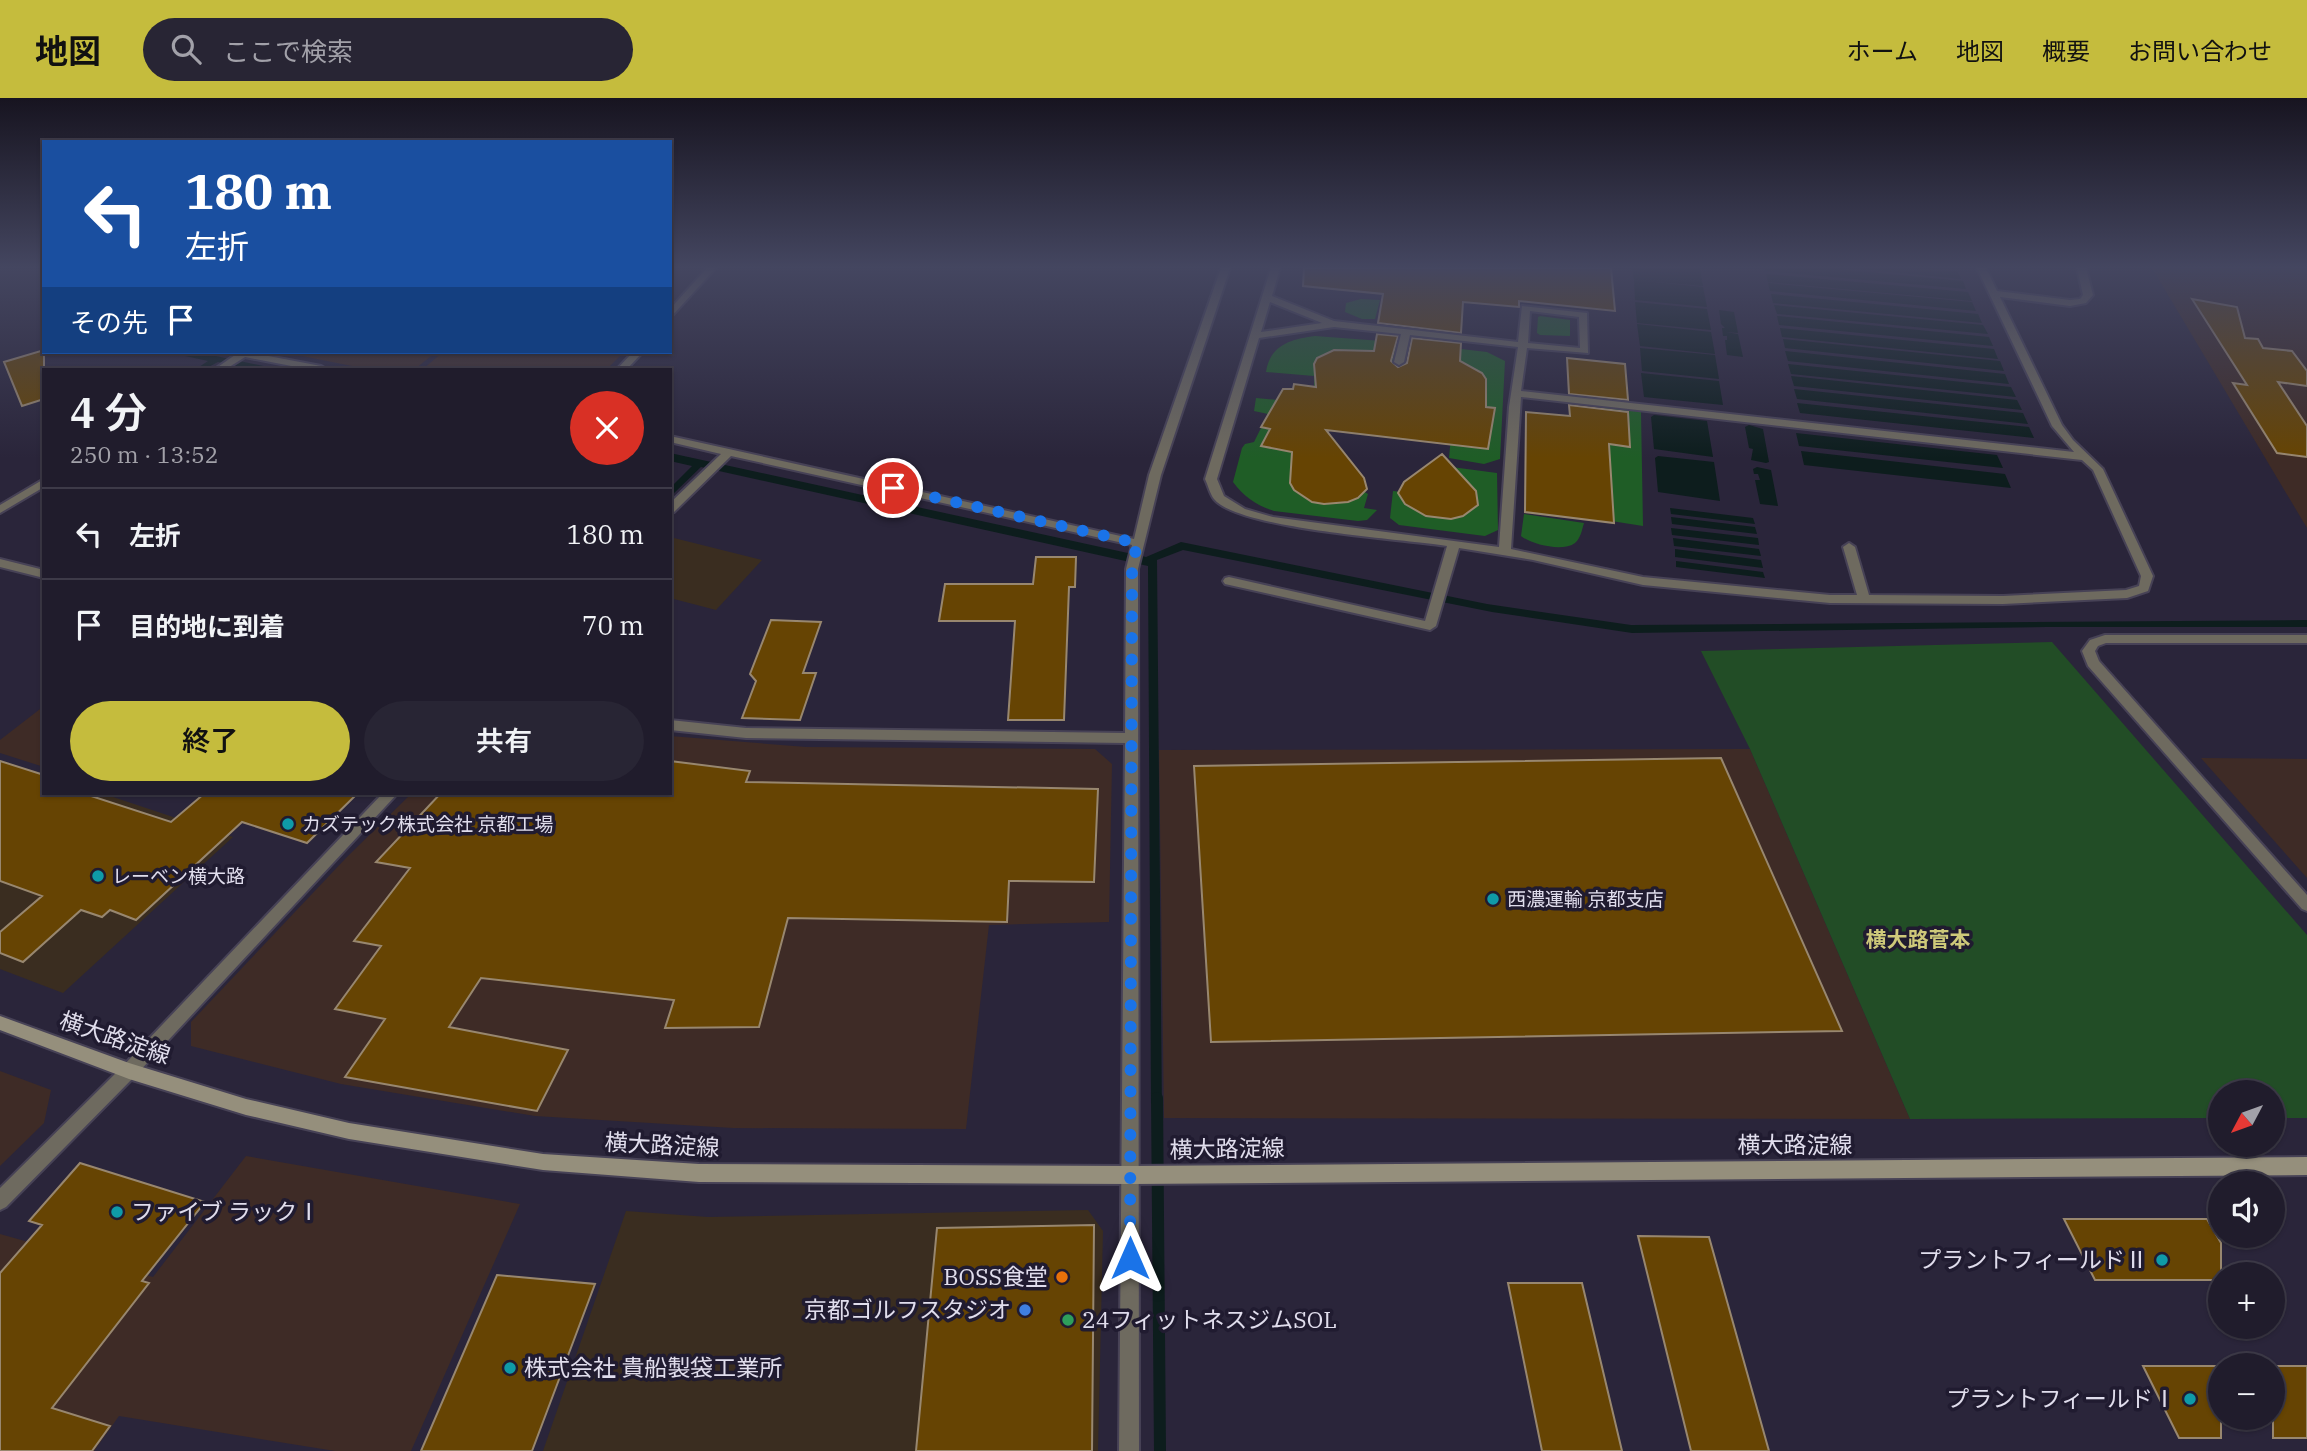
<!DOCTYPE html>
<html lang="ja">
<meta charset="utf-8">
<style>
:root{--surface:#201c2c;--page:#282534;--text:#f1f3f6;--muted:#a2a1a9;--line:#3d3a48;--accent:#c5bc3d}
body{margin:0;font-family:"IBM Plex Serif","Noto Sans JP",serif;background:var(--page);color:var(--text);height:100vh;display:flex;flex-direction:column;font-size:26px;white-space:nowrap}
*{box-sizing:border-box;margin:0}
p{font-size:23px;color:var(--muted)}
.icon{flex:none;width:38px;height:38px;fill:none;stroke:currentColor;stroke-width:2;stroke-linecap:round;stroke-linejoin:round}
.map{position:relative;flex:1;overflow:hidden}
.side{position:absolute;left:42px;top:270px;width:630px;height:427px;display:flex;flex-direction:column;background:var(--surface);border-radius:0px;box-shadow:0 2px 5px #0004,0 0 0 2px var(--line)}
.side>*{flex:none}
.top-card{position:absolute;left:42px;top:42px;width:630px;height:214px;border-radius:0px;box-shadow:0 2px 5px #0004,0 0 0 2px var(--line);background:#1a4fa0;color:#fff;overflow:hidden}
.needle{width:46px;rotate:229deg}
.buttons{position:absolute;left:2208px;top:982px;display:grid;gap:14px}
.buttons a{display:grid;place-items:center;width:77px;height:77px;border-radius:50%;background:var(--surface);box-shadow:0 2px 5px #0004,0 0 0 2px var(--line);font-size:35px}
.pin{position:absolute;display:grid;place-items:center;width:60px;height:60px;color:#fff;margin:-30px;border:4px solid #fff;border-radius:50%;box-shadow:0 2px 7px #0007}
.me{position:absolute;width:77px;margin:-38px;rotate:0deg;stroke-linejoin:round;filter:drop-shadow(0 0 5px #0008)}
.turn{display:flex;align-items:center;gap:24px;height:147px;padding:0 28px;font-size:32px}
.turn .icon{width:91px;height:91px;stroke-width:2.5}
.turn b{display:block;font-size:49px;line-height:60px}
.then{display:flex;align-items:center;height:66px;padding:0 28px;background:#0003;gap:14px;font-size:26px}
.round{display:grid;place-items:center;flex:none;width:74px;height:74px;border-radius:37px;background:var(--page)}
.head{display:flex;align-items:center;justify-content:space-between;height:119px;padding:0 28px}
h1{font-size:42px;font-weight:600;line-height:52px}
.cta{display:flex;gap:14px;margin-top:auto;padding:14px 28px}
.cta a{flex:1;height:80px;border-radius:42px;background:var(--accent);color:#111;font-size:28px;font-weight:600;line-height:80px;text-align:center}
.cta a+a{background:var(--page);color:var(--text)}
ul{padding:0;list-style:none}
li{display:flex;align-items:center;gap:21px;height:91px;padding:0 28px;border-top:2px solid var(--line)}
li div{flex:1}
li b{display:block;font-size:26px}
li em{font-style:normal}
header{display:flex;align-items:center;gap:42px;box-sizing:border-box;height:98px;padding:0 35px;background:var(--accent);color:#111}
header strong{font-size:33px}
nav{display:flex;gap:38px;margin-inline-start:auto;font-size:24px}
.search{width:490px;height:63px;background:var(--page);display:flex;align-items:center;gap:18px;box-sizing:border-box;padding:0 24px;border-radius:38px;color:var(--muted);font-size:26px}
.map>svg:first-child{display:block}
.commercial{fill:#3a2d20}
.industrial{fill:#3e2b26}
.green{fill:#224d26}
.forest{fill:#1f5d26}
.water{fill:#0d1d1d}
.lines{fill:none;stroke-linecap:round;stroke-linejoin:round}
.stream{stroke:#0d1d1d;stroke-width:12}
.building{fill:#664403;stroke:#98876f;stroke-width:2}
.lane-casing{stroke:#474256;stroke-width:4}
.street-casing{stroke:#474256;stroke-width:4}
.secondary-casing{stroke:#474256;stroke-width:4}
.lane{fill:#6e6a5f;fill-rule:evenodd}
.street{fill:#6e6a5f;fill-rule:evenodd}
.secondary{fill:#958f7c;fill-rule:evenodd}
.route{stroke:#1a73e8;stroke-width:12;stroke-dasharray:0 21.6}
.culture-dot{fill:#0f9aa8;stroke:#201b30;stroke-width:2.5}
.food-dot{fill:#e8710a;stroke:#201b30;stroke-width:2.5}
.shop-dot{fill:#3f7fe0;stroke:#201b30;stroke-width:2.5}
.leisure-dot{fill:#2e9e5b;stroke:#201b30;stroke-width:2.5}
.labels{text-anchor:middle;stroke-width:7;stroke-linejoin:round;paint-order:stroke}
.poi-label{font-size:19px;fill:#e0ddec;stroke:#201b30;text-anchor:start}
.neighbourhood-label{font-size:21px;font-weight:bold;fill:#cec97a;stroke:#201b30}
.near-street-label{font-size:23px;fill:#e0ddec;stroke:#201b30}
.near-poi-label{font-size:23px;fill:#e0ddec;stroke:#201b30;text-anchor:end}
</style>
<header>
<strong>地図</strong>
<div class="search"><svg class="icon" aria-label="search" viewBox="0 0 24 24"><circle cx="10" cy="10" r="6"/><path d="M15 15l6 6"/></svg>ここで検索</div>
<nav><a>ホーム</a><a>地図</a><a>概要</a><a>お問い合わせ</a></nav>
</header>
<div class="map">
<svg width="2307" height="1353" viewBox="0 0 2307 1353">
<rect width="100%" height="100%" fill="#2a253a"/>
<path class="commercial" d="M670,439L762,462L716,512L670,500Z
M81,695H101L233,739L63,895L0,871V761Z
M1088,1112L1103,1133L1098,1353H543L626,1113L708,1119Z"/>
<path class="industrial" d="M2152,170H2307V430Z
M282,254H436L415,271H367Z
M443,254H624L607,271H423Z
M44,608V669L0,655V642Z
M670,638L806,649L1095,651L1112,666L1109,824L989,827L966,1031L733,1030L535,1018L341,986L191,948V924L346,760L412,695H670Z
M1750,651L1910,1021L1164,1020L1159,652Z
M2201,660L2307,661V780Z
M0,973L51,992L44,1025L0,1068Z
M246,1058L520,1106L411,1353H335L119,1318L94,1353H0V1136L153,1179Z"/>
<path class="green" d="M2052,544L2307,837V1020H2273V994H2221V1020L1910,1021L1750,651L1701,553Z"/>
<path class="forest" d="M1361,201L1380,202L1375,221H1362L1345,214L1346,205Z
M1540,218L1570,222V238L1540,237L1537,235L1538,219Z
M1315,238L1382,243L1396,248L1399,254L1395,263L1328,291L1314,289V278L1266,274C1270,247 1291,241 1315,238Z
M1426,247L1487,254L1505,263L1500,361L1484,366L1449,360L1455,294Z
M1256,300L1311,305V331L1335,342L1331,373L1368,396L1364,410L1377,412L1367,422L1358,423L1274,413C1256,407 1244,399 1233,384L1242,350L1245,346L1254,344L1268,316L1254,313Z
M1603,308L1641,314L1643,428L1605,422Z
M1444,368L1497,375L1498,432L1485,438L1477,437L1399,427L1390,420L1393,393L1402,394Z
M1524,416L1584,425C1582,431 1581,440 1575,445C1563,454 1532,447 1521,438Z"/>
<path class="water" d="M1632,170H1700L1703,188L1634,182Z
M1765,170H1825L1963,183L1966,191L1765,173Z
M1850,170L1957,173L1961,181Z
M1766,176L1968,194L1972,203L1768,184Z
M1634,182L1703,189L1707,209L1635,202Z
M1768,185L1972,204L1976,213L1770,193Z
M1771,196L1978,216L1982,225L1773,205Z
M1635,204L1707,211L1711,232L1637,225Z
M1774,207L1983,227L1988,236L1777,216Z
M1719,212L1734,214L1738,235L1725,234L1738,236L1743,259L1727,257L1725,242H1727V238H1723L1722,230H1725L1721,226Z
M1777,218L1989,239L1993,248L1779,227Z
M1637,226L1711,234L1715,256L1640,248Z
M1780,230L1994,251L1998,261L1782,239Z
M1783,241L2000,263L2004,273L1785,250Z
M1640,250L1715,257L1719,281L1642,273Z
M1785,253L2005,276L2009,286L1788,263Z
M167,254H197L278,271H250L218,264L205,271H196L208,263Z
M1788,266L2011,289L2016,299L1791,276Z
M1641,275L1719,283L1723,307L1644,299Z
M1791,278L2017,302L2022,312L1794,288Z
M1794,291L2023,315L2028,326L1797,301Z
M1797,305L2029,329L2034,340L1800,315Z
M1654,317L1707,323L1713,359L1654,351L1651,319Z
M1749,327L1763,331L1769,364L1766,365L1751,362L1753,351L1749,350L1745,329Z
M1796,335L1997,357L2003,370L1799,348Z
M1801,353L2005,376L2011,390L1804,367Z
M670,355L1146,459L1181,444L1487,506L1631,527L2307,522V529H2047L1632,535L1492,514L1183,452L1157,462L1162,1018L1151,1005L1148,468L701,369L670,399V390L692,368L670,363Z
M1658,358L1714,364L1720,403L1658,394L1655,360Z
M1757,369L1771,372L1778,408L1760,406L1755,382H1760L1758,376H1754L1753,371Z
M1670,410L1753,420L1755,426L1671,416Z
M1671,419L1755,429L1757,436L1672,426Z
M1671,430L1758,440L1759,447L1672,437Z
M1673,440L1759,451L1761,458L1674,448Z
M1675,451L1761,462L1763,470L1675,459Z
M1676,463L1763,474L1765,480L1676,469Z"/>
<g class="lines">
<path class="stream" d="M1157,1000L1160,1353"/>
</g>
<path class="building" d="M1304,170H1611L1615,213L1519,203V209L1463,204L1461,235L1378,225L1383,196L1303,188Z
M2192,201L2237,209L2245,240L2258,241L2263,250L2292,253L2307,273V288L2278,284L2307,328V359L2277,355L2233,285L2247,287Z
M1377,236L1398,238L1391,263L1398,269L1407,265L1412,240L1461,245L1460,263L1482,275L1486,281V309L1495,310L1488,351L1326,332L1364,380L1367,391L1358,400L1348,404L1324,406L1312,404L1294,392L1290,385L1292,354L1261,348L1270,331L1261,329L1283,291H1293L1294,286L1316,289L1314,266L1317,260L1334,252L1374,253Z
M44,252V301L22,308L4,264Z
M1567,260L1625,266L1628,302L1569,296Z
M1569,307L1628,314L1630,349L1609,346L1614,425L1525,414L1526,314L1570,318Z
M1442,356L1476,393L1478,407L1463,418L1451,421L1426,418L1405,406L1398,395L1404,384Z
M1036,459H1076L1075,489H1069L1064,622H1008L1015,523H939L945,486H1033Z
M771,522L821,524L803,575H816L800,622L742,620L756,583L750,576Z
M1721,660L1842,933L1211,944L1194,668Z
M0,663L44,677V695H82L171,724L205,695H358L307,745L242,724L136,822L110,812L102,819L81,812L23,864L0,855V834L42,798L0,783Z
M670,663L750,673L746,684L1098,691L1094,784L1009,783L1007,824L788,820L759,929L665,930L674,902L481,880L449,929L568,952L537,1013L345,979L385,921L335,911L381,848L354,843L410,770L376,764L441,695H670Z
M80,1065L205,1104L142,1183L149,1185L52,1310L110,1328L92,1353H0V1175L42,1127L29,1123Z
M2064,1121H2207L2221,1145V1182H2095Z
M1094,1127L1092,1353H916L937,1130Z
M1638,1138L1709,1139L1769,1353H1691Z
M497,1177L595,1186L532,1353H421Z
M1508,1185H1582L1622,1353H1542Z
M2143,1268H2221V1340H2179Z
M2273,1268H2307V1340H2273Z"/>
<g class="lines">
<defs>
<path id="lane" d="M1271,170H1280L1272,198L1334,223L1518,244L1522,208L1587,215L1588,255L1527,250L1521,293L2074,354L2052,328L1977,170H1986L1997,193L2070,202L2080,201L2083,197L2077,170H2086L2093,197L2086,205L2070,208L2000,199L2062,327L2073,342L2103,371L2153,478L2148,493L2127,500L2003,506L1830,505L1643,487L1533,462L1459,450L1436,528L1430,532L1225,486L1223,483L1225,480L1229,479L1425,523L1447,448C1403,441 1238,431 1214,401C1210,396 1208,387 1205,381ZM1270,204L1322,225L1261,234ZM1530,213L1579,219L1580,250L1528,245ZM1334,229L1401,236L1394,264L1399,267L1404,264L1410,237L1518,249L1509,309L1499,449L1273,419L1245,411L1224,398L1217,381L1259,240ZM1521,299L2082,362L2093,372L2141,478L2139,488L2126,492L2003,498L1869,497L1855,449L1849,445L1843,449L1857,497H1830L1643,479L1511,451Z"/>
<path id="street" d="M707,170H716L670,220V211Z
M1221,170H1230L1161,377L1138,471L1139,1353H1119L1125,645L746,640L670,632V622L746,630L1125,635L1126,471L1132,447L731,358L674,414L670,415V405L721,356L670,344V338L1134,441L1149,377Z
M228,254H247L321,268L326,271H307L245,259L226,271H215L235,257Z
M633,254H643L627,271H617Z
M44,381V389L0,415V407Z
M0,461L44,472V480L0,469Z
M2105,537H2307V545H2106L2098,548L2095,553L2099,563L2307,797V813L2302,811L2088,568L2082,553L2090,542Z
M383,695H398L135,978L6,1109L0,1112V1090L123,968Z"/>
<path id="secondary" d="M0,918L129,965L246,1001L349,1025L543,1056L699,1066L1131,1068L2307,1059V1077L1131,1086L699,1084L543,1072L349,1041L246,1017L129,981L0,932Z"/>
</defs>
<use href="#lane" class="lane-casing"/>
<use href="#street" class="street-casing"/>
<use href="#secondary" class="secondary-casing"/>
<use href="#lane" class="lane"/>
<use href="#street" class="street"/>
<use href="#secondary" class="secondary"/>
</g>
<linearGradient id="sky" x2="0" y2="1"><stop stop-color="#171420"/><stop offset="0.47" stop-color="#444660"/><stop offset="1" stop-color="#444660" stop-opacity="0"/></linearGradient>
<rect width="2307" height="360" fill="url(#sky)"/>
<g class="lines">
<path class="route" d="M893,390L1137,445L1132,471L1130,1160"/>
</g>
<g class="culture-dot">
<circle cx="288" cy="726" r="7"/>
<circle cx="98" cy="778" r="7"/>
<circle cx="1493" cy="801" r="7"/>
<circle cx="117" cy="1114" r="7"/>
<circle cx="2162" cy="1162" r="7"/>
<circle cx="510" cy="1270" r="7"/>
<circle cx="2190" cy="1301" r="7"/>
</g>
<circle class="food-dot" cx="1062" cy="1179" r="7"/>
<circle class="shop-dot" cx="1025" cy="1212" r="7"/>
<circle class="leisure-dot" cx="1068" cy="1222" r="7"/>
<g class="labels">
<g class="poi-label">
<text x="302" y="733">カズテック株式会社 京都工場</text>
<text x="112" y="785">レーベン横大路</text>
<text x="1507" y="808">西濃運輸 京都支店</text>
</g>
<g class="neighbourhood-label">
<text x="1918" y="849">横大路菅本</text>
</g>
<g class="near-street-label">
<text transform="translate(115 940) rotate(19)" y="8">横大路淀線</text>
<text transform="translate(662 1047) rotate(3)" y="8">横大路淀線</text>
<text x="1795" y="1055">横大路淀線</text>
<text transform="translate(1227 1051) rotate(-1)" y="8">横大路淀線</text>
</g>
<g class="near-poi-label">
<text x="131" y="1122" text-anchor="start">ファイブ ラックⅠ</text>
<text x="2148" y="1170">プラントフィールドⅡ</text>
<text x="1048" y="1187">BOSS食堂</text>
<text x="1011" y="1220">京都ゴルフスタジオ</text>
<text x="1082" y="1230" text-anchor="start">24フィットネスジムSOL</text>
<text x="524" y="1278" text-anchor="start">株式会社 貴船製袋工業所</text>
<text x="2176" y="1309">プラントフィールドⅠ</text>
</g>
</g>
</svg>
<div class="buttons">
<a><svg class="needle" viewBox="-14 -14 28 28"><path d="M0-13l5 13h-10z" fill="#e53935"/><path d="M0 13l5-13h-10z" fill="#a2a1a9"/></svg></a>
<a><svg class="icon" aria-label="sound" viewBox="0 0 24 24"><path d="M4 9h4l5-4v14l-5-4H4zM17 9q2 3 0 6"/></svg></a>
<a>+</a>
<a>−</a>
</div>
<div class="pin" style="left:893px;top:390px;background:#d93025"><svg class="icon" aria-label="arrive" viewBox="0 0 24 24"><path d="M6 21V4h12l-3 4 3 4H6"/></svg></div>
<svg class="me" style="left:1130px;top:1160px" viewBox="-20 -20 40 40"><path d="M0-17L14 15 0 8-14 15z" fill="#1a73e8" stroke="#fff" stroke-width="4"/></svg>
<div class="top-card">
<div class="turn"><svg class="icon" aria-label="left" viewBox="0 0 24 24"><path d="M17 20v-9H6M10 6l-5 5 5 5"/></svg><div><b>180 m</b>左折</div></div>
<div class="then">その先<svg class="icon" aria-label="arrive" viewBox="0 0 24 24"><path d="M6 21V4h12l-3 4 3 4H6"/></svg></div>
</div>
<section class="side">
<div class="head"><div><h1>4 分</h1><p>250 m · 13:52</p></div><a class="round" style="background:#d93025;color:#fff"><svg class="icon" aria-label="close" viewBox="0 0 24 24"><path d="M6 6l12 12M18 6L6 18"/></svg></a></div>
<ul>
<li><svg class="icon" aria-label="left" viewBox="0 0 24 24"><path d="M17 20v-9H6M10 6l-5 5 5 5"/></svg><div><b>左折</b></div><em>180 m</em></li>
<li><svg class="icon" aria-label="arrive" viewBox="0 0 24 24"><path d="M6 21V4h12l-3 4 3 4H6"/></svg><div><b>目的地に到着</b></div><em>70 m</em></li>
</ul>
<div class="cta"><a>終了</a><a>共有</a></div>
</section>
</div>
